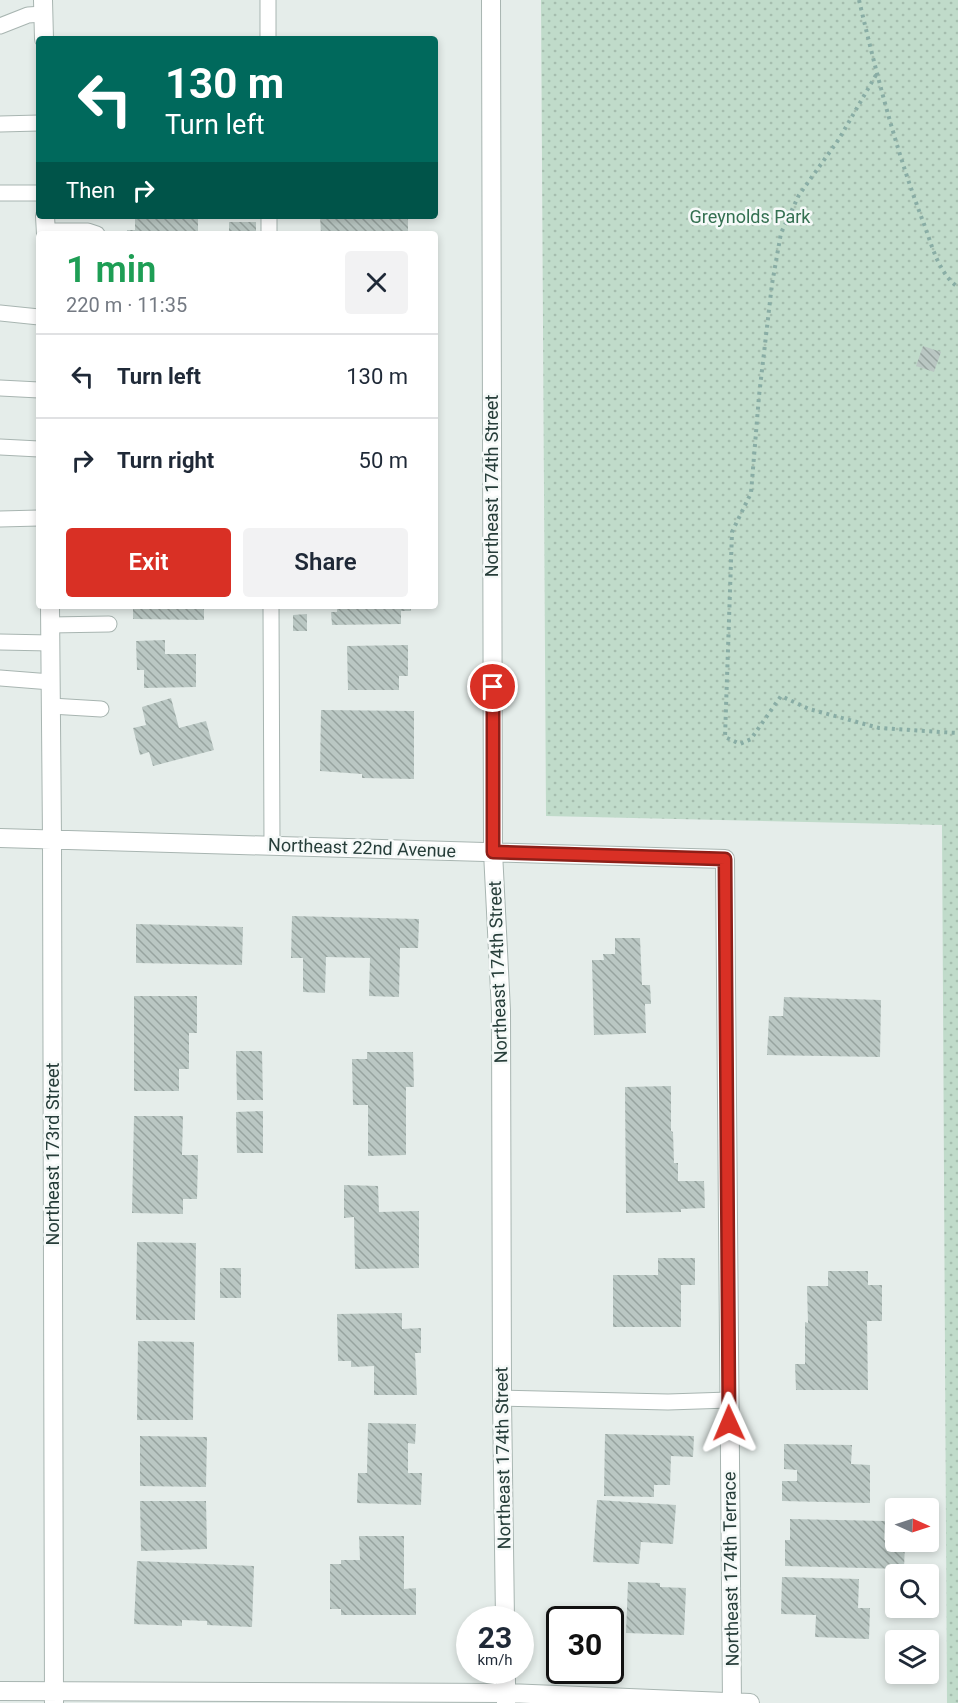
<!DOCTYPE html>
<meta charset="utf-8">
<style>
:root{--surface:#fff;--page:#f2f2f3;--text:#1f2937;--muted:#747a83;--line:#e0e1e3;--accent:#d93025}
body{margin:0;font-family:Roboto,sans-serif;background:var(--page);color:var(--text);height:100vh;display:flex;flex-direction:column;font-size:22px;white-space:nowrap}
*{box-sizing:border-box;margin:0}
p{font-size:20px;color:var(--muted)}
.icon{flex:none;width:33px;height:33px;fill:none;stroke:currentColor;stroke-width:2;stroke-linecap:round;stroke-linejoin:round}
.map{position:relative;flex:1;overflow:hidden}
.panel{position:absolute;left:36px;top:231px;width:402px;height:378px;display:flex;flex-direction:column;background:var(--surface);border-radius:6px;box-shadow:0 3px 9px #0003}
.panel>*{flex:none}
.hud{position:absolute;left:36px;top:36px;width:402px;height:183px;border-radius:6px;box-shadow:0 3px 9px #0003;background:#00695c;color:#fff;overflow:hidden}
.needle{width:39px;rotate:93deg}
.tools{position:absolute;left:885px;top:1498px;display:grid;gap:12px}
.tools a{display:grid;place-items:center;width:54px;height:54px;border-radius:6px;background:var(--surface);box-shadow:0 3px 9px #0003;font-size:30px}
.speed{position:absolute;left:456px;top:1606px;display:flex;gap:12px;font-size:30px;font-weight:700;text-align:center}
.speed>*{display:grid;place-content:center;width:78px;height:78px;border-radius:50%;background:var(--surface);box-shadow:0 3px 9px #0003;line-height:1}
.speed small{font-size:15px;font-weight:400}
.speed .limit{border:3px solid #111;border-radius:9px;background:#fff;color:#111}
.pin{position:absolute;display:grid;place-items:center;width:51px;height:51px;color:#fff;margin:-26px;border:3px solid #fff;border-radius:50%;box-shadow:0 2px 6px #0007}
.me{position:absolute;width:66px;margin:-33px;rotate:359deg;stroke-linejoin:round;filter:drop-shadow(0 0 4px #0008)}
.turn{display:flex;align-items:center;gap:21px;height:126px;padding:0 30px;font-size:27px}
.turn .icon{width:78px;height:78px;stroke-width:2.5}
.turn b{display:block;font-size:42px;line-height:51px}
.then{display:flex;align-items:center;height:57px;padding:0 30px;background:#0003;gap:12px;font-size:22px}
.round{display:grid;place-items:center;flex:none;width:63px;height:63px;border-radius:6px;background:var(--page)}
.headline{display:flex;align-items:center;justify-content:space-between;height:102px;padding:0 30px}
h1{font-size:36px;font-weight:600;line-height:45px;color:#1e9e55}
.cta{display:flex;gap:12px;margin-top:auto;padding:12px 30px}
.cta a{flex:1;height:69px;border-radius:6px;background:var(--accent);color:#fff;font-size:24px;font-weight:600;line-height:69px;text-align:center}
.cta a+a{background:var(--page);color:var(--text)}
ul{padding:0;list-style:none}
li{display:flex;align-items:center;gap:18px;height:84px;padding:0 30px;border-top:2px solid var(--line)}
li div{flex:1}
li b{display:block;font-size:22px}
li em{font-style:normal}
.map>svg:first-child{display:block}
.grass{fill:url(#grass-dots)}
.building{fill:url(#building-back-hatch)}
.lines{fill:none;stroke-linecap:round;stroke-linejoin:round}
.service-casing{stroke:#a8b5b1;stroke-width:17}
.minor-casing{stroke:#a8b5b1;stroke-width:20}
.path{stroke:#89ada5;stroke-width:4;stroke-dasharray:3 4.5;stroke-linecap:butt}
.service{stroke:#fff;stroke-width:15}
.minor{stroke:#fff;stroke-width:18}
.route-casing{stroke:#8d1f18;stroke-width:15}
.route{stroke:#d93025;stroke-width:10}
.labels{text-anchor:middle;stroke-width:5;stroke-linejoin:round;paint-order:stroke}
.park-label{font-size:18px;fill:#347051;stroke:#f5f9f8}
.street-label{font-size:18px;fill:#263d39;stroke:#f5f9f8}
</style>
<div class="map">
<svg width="958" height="1703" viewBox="0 0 958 1703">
<defs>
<pattern id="grass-dots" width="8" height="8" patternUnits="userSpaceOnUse" patternTransform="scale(1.5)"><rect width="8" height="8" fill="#c0dbca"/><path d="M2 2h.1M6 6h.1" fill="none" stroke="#a5bdae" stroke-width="1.8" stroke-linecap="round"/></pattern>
<pattern id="building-back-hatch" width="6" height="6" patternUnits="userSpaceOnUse" patternTransform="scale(1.5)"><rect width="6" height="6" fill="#bac7c3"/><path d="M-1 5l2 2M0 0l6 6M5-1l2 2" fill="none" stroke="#97a39f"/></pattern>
</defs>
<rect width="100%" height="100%" fill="#e5edea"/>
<path class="grass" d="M541,0H958V1703H947L942,825L546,816Z"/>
<path class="building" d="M135,216H198V234H127V230H135Z
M320,216H408V234H321Z
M229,222H256V234H229Z
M923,346L941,352L934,372L916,366Z
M133,606H204V620L133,619Z
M337,606H411V611H401V624L332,625L331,612H337Z
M307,614V631H293V615Z
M165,640V654H196V687L144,688V670H137L136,641Z
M408,645V676H399V690H348L347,646Z
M171,698L179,728L206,721L214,750L153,766L149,752L140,755L133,728L146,725L142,707Z
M321,710L414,711V779L362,778V774L320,771Z
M292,916L419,919L418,948H400L399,997L369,996L370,958L326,957L325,993L303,992V958H291Z
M136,924L243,927L242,965L136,963Z
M615,938H640L642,985H650L651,1004H645L646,1033L594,1035L592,960H604L603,954H615Z
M134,996H197V1033H189V1069H179V1091H134Z
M784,997L881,1000L880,1057L767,1055L769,1016H783Z
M236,1051H262L263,1100H237Z
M367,1052H413L414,1087H406V1155L368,1156V1105H353L352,1059H367Z
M671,1086V1131L673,1132L674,1163H678V1181H704L705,1208L681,1209V1212L626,1213L625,1087Z
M263,1111V1153H237L236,1112Z
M134,1116H183L182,1155H198L197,1199H183V1214L132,1213Z
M344,1185L378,1186L379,1212L419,1211V1268L355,1269L354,1217L344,1218Z
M137,1242L196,1243L195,1320H136Z
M658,1258H695V1285H681V1327H613V1275H658Z
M220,1268H241V1298H220Z
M828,1271H868V1285H882V1321H867L868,1390H796L795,1364H805V1322L808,1323L807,1286H828Z
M402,1313V1329L421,1328V1353H415L417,1395H374V1366L351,1367V1361H338L337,1314Z
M138,1341L194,1342L193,1420H137Z
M368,1423L416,1424L415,1444L408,1443V1473H422L421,1505L357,1503L358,1473H367Z
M605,1434L694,1436L693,1457L671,1456L670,1485H654V1497L604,1496Z
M140,1436L207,1437L206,1487L140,1486Z
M784,1444L852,1445L851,1464L870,1465V1503L782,1501V1481H797V1470L784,1469Z
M597,1500L676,1505L673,1544L641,1542L639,1564L593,1562Z
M140,1501H206L207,1549L141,1551Z
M790,1519L885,1521L884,1540L905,1542L904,1569L785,1566V1540H790Z
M359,1536H404V1589L416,1588V1615H341V1609H330V1564H341V1560H360Z
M137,1561L254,1566L252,1627L207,1625V1621L182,1620V1626L134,1624Z
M782,1577L859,1579L858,1608H870L869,1639L815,1637L816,1615L781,1614Z
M628,1582L660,1583V1587L686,1588L684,1635L626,1633Z"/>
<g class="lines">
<defs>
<path id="service" d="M268,0V39
M0,26L28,15L43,14
M0,124L39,123
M0,193H39
M269,216V234
M46,231H88L97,234
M0,313L39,317
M0,388L39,390
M0,447L39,449
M0,519L39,518
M271,606L272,845
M50,625L109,624
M0,642L50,643
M0,678L51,682
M51,706L101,709
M502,1398L668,1402L729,1400"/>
<path id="minor" d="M43,0L44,39
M491,0L493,852L501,1011L502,1398L505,1620
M45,216L46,234
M50,606L52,839L54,1703
M0,838L725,859L732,1703
M506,1671V1703
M0,1691L507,1693L750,1703"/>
</defs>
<use href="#service" class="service-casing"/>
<use href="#minor" class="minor-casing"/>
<path class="path" d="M859,0C877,76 896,151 924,224C932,246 939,274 958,287
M876,75L839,139L799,195L781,233L772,284L759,396L751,493L732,532L725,737L740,744L751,739L781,696L809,709L879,728L957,733"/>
<use href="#service" class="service"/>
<use href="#minor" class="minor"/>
</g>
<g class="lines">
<defs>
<path id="route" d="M493,687V852L725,859L729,1423"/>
</defs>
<use href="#route" class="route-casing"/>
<use href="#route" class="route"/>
</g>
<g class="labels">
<g class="park-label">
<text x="750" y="223">Greynolds Park</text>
</g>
<g class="street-label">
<text transform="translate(492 486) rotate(-90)" y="6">Northeast 174th Street</text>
<text transform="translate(362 848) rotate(2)" y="6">Northeast 22nd Avenue</text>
<text transform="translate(498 972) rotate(-92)" y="6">Northeast 174th Street</text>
<text transform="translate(53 1154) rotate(-90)" y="6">Northeast 173rd Street</text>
<text transform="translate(503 1458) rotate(-91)" y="6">Northeast 174th Street</text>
<text transform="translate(731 1569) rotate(-91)" y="6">Northeast 174th Terrace</text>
</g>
</g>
</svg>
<div class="tools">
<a><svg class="needle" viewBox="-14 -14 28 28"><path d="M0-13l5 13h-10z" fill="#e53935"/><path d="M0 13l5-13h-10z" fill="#747a83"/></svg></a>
<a><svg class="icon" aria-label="search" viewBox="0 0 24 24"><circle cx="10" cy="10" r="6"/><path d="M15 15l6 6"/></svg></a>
<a><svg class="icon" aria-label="layers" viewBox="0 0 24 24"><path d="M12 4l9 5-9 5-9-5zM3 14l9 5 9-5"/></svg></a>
</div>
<div class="speed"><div>23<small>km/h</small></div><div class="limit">30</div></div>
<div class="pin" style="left:493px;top:687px;background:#d93025"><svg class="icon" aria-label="arrive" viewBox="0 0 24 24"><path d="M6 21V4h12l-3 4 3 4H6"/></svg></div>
<svg class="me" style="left:729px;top:1423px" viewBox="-20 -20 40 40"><path d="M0-17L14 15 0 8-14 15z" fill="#d93025" stroke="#fff" stroke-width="4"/></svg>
<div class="hud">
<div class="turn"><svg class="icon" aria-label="left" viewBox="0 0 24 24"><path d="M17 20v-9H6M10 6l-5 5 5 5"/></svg><div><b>130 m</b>Turn left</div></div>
<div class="then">Then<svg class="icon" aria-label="right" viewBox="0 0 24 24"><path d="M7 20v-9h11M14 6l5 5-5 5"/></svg></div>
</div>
<section class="panel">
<div class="headline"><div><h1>1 min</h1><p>220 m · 11:35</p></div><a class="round"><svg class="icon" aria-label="close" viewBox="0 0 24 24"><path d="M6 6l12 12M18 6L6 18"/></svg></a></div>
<ul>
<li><svg class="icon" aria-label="left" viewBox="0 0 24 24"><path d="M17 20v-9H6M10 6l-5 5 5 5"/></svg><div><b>Turn left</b></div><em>130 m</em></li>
<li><svg class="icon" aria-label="right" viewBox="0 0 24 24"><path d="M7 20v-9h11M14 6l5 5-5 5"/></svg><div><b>Turn right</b></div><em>50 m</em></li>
</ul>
<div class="cta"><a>Exit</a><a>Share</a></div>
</section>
</div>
